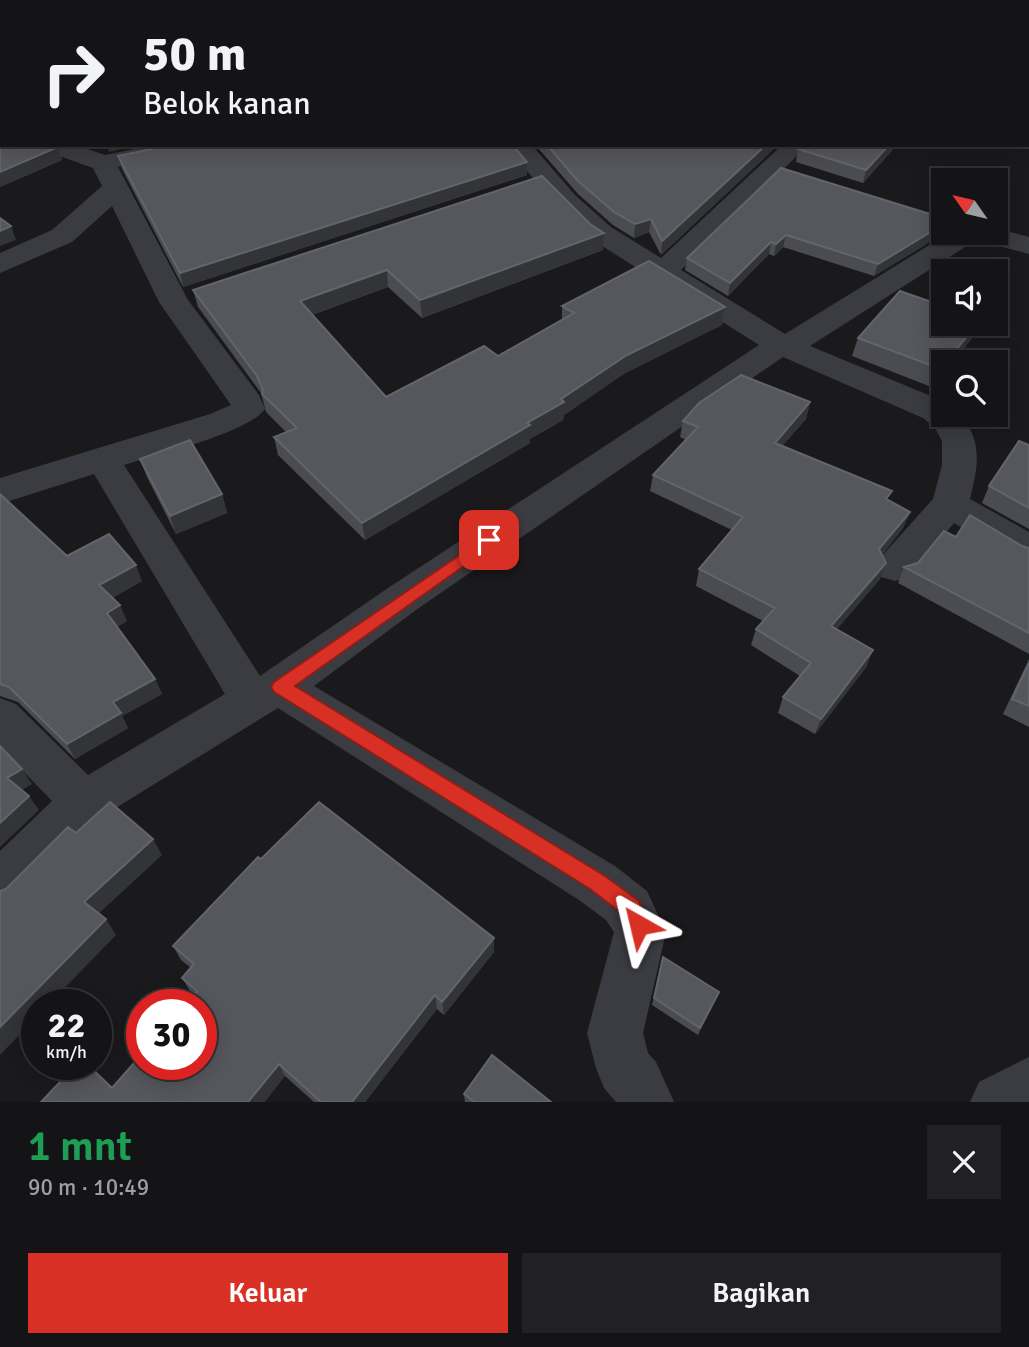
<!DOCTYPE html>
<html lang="id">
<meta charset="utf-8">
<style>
:root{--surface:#141416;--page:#212123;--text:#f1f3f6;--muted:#9d9ea1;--line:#333335;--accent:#d93025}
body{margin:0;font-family:Signika,sans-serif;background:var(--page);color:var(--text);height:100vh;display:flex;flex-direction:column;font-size:26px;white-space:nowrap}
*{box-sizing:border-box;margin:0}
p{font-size:23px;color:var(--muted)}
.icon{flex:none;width:38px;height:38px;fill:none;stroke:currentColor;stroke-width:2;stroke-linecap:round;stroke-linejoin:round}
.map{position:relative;height:1102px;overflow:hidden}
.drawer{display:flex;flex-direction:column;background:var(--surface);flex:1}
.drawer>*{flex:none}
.hud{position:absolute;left:0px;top:0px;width:1029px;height:147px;box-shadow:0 4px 18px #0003,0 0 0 2px var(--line);background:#141416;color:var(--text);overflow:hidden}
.needle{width:46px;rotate:304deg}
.controls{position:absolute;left:931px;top:168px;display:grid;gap:14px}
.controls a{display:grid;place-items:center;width:77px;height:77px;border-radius:0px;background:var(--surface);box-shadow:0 4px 18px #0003,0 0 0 2px var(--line);font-size:35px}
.speed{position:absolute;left:21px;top:989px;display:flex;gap:14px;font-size:35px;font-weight:700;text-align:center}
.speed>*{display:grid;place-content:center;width:91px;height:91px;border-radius:50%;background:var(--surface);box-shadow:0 4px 18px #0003,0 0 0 2px var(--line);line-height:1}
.speed small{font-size:18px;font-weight:400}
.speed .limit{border:10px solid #d22;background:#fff;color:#111}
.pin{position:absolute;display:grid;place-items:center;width:60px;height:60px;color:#fff;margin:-30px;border-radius:14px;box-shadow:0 4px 10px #0006}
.me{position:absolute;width:77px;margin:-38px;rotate:323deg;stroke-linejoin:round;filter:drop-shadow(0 0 5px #0008)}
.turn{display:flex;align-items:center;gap:24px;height:147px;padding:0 28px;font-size:32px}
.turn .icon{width:91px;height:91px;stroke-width:2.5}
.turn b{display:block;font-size:49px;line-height:60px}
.round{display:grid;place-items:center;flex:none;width:74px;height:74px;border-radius:0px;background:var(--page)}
.summary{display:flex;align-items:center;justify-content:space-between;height:119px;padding:0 28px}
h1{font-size:42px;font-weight:600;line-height:52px;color:#1e9e55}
.primary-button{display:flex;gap:14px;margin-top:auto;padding:14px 28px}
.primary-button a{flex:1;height:80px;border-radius:0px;background:var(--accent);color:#fff;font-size:28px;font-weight:600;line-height:80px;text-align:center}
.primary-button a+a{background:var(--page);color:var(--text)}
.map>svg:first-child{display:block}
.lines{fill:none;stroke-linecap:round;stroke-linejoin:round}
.street{fill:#3b3c42;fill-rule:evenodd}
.wall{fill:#4b4c52}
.shaded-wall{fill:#333438}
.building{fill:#56575d;stroke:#63656c;stroke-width:2}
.route{fill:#d93025;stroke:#8d1f18;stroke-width:2}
</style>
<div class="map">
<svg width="1029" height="1102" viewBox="0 0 1029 1102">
<rect width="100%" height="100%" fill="#1a1a1d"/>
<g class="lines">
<path class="street" d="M40,145H76L105,155L154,145H203L200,150L118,167L188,300L259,395L265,409C249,433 155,455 124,465L260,676L388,588L759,345L591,239L558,208L518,160L498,145H528L536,150L576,196L611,227L661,258L782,145H808L681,270L785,334L949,233H996V228L1029,237V254L976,240L810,346L943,401V415H961C983,443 978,466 970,499L1029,532V564L1015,560L954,523L909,577L895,581L881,577L875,567L881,557L933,499L942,465V441L935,428L923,418L783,357L416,610L314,686L615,866L647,891L666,932L643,1033L648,1053L656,1062L674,1102H616L604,1088L596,1068L587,1033L614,932L606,920L579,900L278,708L101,817L18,902L0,909V851L52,801L0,747V698L16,704L88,775L225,694L94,474L0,504V478L210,414L231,405L159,302L112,206L72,242L0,273V253L52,230L102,186L93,168L43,150Z
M1029,1057V1102H970L979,1082Z"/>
</g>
<path class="wall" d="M0,0H1029V140L1027,139V2H2V145L58,147L62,160L0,187Z
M533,145H778L661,255L649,232L634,238L613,225L578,194L538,148Z
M802,145H897L863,183L796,162L798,149Z
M118,156L527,162V175L183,287L122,169Z
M781,168L940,230L925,245L874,276L783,247L774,256L769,254L728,296L685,270L687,258Z
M542,176L603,250L422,318L388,287L312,315L386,397L498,356L562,320V306L725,307L722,325L625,373L564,415L563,420L530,439V443L365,540L278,455L274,437L286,432L266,412L261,393L198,307L193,290Z
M973,337L943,362V376L934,388L852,356L858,338Z
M810,402L806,419L782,446L910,512L903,528L882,555L880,579L836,630L867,666L815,734L778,713L783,697L800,676L751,645L756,629L763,621L696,586L699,569L732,530L650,491L653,475L686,440L680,437L683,421Z
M1029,445V529L982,503L989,486Z
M140,459L222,494L227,513L176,534L147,477Z
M0,494L67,556L142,581L112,598L127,621L117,627L155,679L162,694L122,716L128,728L75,759L18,702L0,696Z
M956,537L1029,548V654L898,583L904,567L918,563Z
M1029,659V727L1003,714Z
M261,859L494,952L444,1015L437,1009L365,1102H314L285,1076L112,1088L194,995L190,991L182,978L191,968L181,960L173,946Z
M663,957L719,992L698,1035L652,1005Z
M464,1094L551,1102H465Z"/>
<path class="shaded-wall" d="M107,145H140L109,152Z
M766,145H778L661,255L662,241Z
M889,145H897L863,183L866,170Z
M58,147L62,160L0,187V172Z
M527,162V175L183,287L180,273Z
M651,219L649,232L634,238L635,224Z
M943,219L940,230L925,245L874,276L878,264Z
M11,226L16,240L0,246V231Z
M604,233L603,250L422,318L420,300Z
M786,235L783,247L774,256L776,244Z
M771,242L769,254L728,296L730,283Z
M387,270L388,287L303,318L300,301Z
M725,307L722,325L625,373L564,415L563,420L530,439V443L365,540L362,523L527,423L627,355Z
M977,324H978L973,337L954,362H946Z
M943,366V376L934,388L941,369Z
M810,402L806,419L771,459L775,443Z
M222,494L227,513L176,534L170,516Z
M910,512L903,528L873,566L879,549Z
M886,563L880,579L825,643L831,626Z
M136,565L142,581L106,601L99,585Z
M120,605L127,621L114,629L107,613Z
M873,650L867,666L815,734L821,719Z
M155,679L162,694L122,716L128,728L75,759L67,744L113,702Z
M22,769L32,784L17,793L7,778Z
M29,796L39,810L0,847V823Z
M153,839L162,855L95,917L84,902Z
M106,919L116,935L49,1004H37V1017L0,1055V1027Z
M494,938V952L444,1015L442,1002Z
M719,992L716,1000L698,1035L700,1028Z
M435,995L437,1009L365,1102H352Z
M279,1064L285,1076L265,1102H248Z"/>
<path class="building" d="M0,0H1029V126L1027,125V2H2V145H53L58,147L0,172Z
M171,145H511L516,149L527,162L180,273L118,156Z
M547,145H766L662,241L651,219L635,224L614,212L578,181Z
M802,145H889L866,170L798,149Z
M781,168L943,218V219L929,233L878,264L786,235L776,244L771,242L730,283L687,258Z
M542,176L590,224L604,233L420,300L387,270L300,301L386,397L484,346L498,356L574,313L562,306L649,261L725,307L627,355L561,399L564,402L527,423L530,425L362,523L274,437L297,428L262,394L263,390L257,376L193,290Z
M0,218L11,226L0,231Z
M900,291L943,306V324H977L946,362H943V366L941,369L858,338Z
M741,375L810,402L775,443L892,491L886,499L910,512L879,549L886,563L831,626L873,650L821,719L783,697L811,663L756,629L775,608L699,569L743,517L653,475L698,427L683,421L699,403Z
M190,440L222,494L170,516L140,459Z
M1019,441L1029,445V508L989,486Z
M0,494L67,556L109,534L136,565L99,585L120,605L107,613L155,679L113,702L121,713L67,744L9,687L0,684Z
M970,515L1022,546L1029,548V633L904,567L918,563L944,531L956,537Z
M1029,663V706L1012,699Z
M0,746L22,769L7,778L29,796L0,823Z
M110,802L153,839L84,902L106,919L0,1027V891L6,889L68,827L76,833Z
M319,802L494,938L442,1002L435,995L352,1102H321L279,1064L248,1102H41L77,1064H87L112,1088L142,1054V1064H201V1004H185L197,991L182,978L194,964L173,946L258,857L261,859Z
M663,957L719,992L700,1028L654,998Z
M492,1055L551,1102H474L464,1094Z"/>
<path class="route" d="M489,535L495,536L497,540L495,544L295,686L605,876L639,901L649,925L646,933L639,936L631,933L624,915L590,889L274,692L271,687L274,682Z"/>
</svg>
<div class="controls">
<a><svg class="needle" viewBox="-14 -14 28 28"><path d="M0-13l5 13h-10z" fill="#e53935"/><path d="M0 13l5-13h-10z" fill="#9d9ea1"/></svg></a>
<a><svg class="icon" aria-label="sound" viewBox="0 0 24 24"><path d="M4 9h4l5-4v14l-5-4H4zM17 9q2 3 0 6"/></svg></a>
<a><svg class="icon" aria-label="search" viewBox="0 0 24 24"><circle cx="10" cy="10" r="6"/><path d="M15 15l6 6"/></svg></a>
</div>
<div class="speed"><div>22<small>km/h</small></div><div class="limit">30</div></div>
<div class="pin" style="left:489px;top:540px;background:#d93025"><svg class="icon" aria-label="arrive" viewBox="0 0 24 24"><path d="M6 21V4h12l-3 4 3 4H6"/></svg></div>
<svg class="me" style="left:639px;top:925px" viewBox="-20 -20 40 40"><path d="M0-17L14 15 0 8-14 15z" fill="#d93025" stroke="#fff" stroke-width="4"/></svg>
<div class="hud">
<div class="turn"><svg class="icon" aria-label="right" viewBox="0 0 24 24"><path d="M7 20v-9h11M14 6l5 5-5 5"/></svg><div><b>50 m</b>Belok kanan</div></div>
</div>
</div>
<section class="drawer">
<div class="summary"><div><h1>1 mnt</h1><p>90 m · 10:49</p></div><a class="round"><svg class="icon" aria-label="close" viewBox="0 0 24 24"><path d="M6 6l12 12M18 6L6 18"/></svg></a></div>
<div class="primary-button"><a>Keluar</a><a>Bagikan</a></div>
</section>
